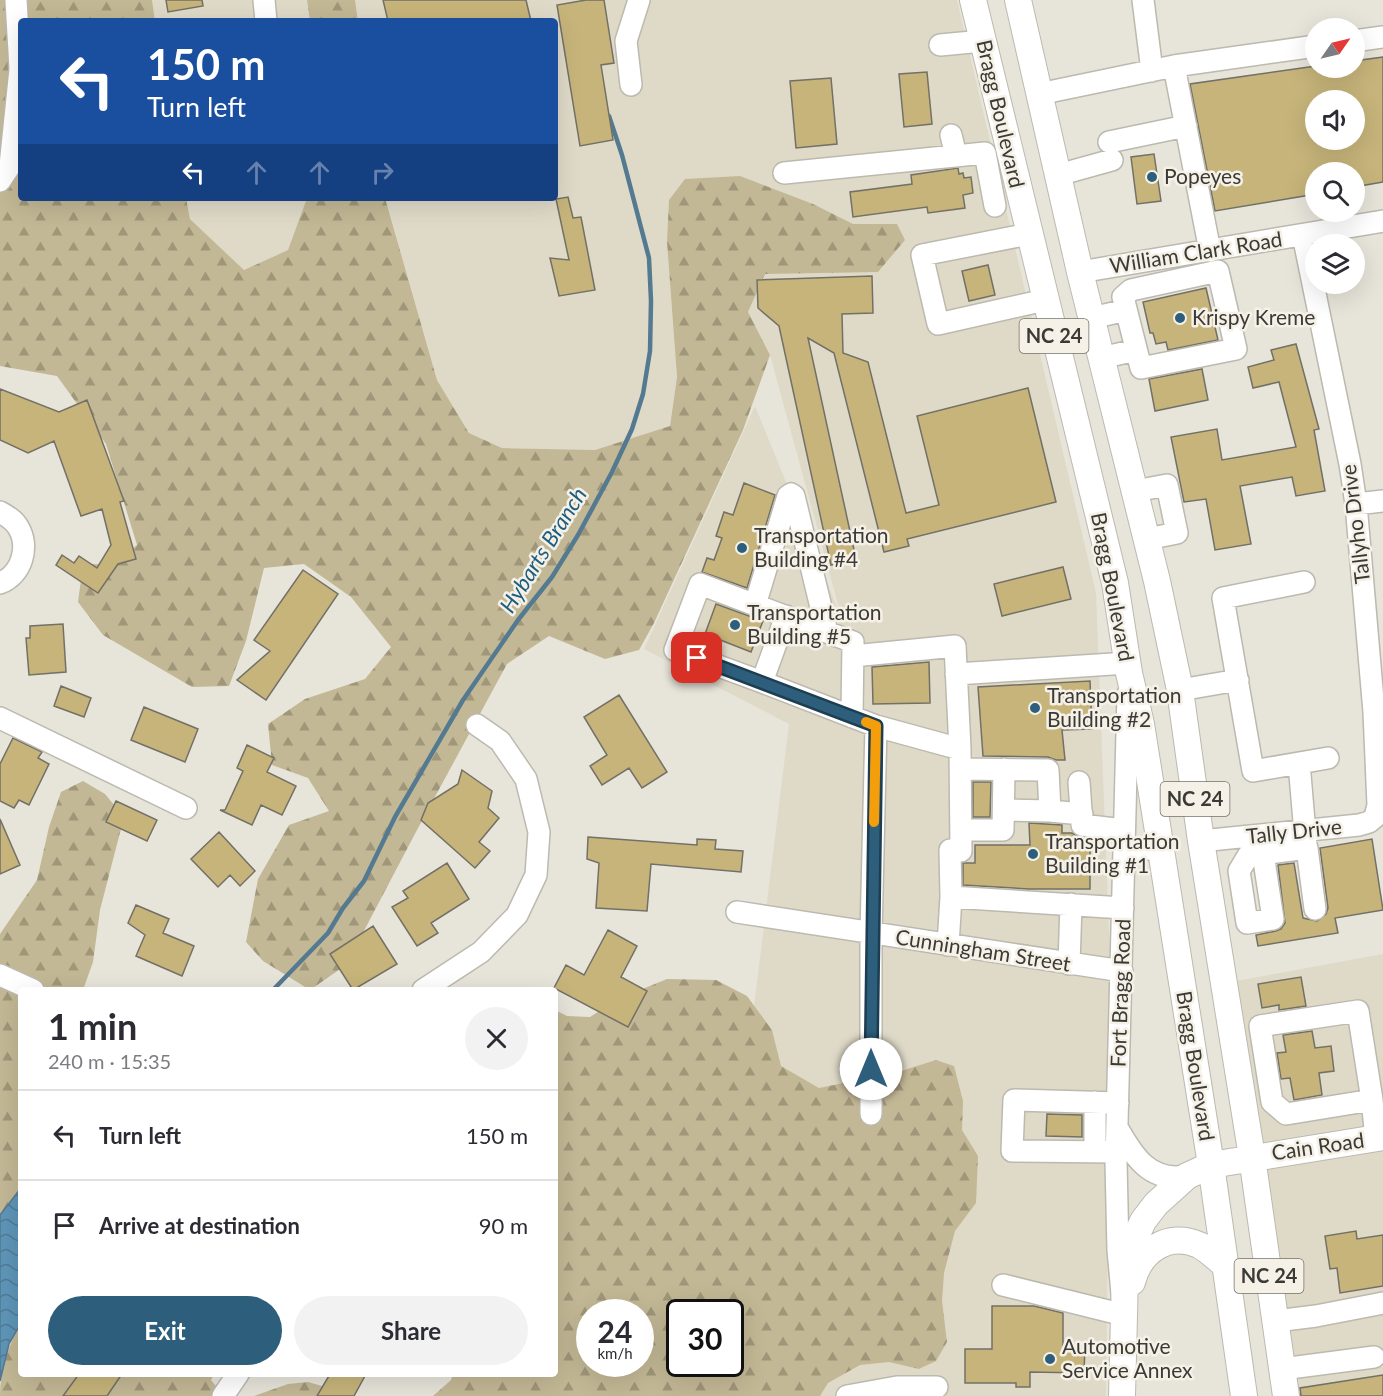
<!DOCTYPE html>
<meta charset="utf-8">
<style>
:root{--surface:#fff;--page:#f2f2f3;--text:#2b2b33;--muted:#7c7c81;--line:#e1e1e2;--accent:#2d5e7c}
body{margin:0;font-family:Lato,sans-serif;background:var(--page);color:var(--text);height:100vh;display:flex;flex-direction:column;font-size:22px;white-space:nowrap}
*{box-sizing:border-box;margin:0}
p{font-size:20px;color:var(--muted)}
.icon{flex:none;width:33px;height:33px;fill:none;stroke:currentColor;stroke-width:2;stroke-linecap:round;stroke-linejoin:round}
.map{position:relative;flex:1;overflow:hidden}
.panel{position:absolute;left:18px;top:987px;width:540px;height:390px;display:flex;flex-direction:column;background:var(--surface);border-radius:6px;box-shadow:0 6px 24px #0002}
.panel>*{flex:none}
.banner{position:absolute;left:18px;top:18px;width:540px;height:183px;border-radius:6px;box-shadow:0 6px 24px #0002;background:#1a4fa0;color:#fff;overflow:hidden}
.needle{width:39px;rotate:56deg}
.buttons{position:absolute;left:1305px;top:18px;display:grid;gap:12px}
.buttons a{display:grid;place-items:center;width:60px;height:60px;border-radius:50%;background:var(--surface);box-shadow:0 6px 24px #0002;font-size:30px}
.speed{position:absolute;left:576px;top:1299px;display:flex;gap:12px;font-size:30px;font-weight:700;text-align:center}
.speed>*{display:grid;place-content:center;width:78px;height:78px;border-radius:50%;background:var(--surface);box-shadow:0 6px 24px #0002;line-height:1}
.speed small{font-size:15px;font-weight:400}
.speed .limit{border:3px solid #111;border-radius:9px;background:#fff;color:#111}
.pin{position:absolute;display:grid;place-items:center;width:51px;height:51px;color:#fff;margin:-26px;border-radius:12px;box-shadow:0 3px 9px #0006}
.me{position:absolute;width:66px;margin:-33px;rotate:0deg;stroke-linejoin:round;filter:drop-shadow(0 0 4px #0008)}
.turn{display:flex;align-items:center;gap:21px;height:126px;padding:0 30px;font-size:27px}
.turn .icon{width:78px;height:78px;stroke-width:2.5}
.turn b{display:block;font-size:42px;line-height:51px}
.lanes{display:flex;align-items:center;height:57px;padding:0 30px;background:#0003;justify-content:center;gap:30px;direction:ltr}
.lanes .off{opacity:.35}
.round{display:grid;place-items:center;flex:none;width:63px;height:63px;border-radius:32px;background:var(--page)}
.overview{display:flex;align-items:center;justify-content:space-between;height:102px;padding:0 30px}
h1{font-size:36px;font-weight:700;line-height:45px}
.cta{display:flex;gap:12px;margin-top:auto;padding:12px 30px}
.cta a{flex:1;height:69px;border-radius:36px;background:var(--accent);color:#fff;font-size:24px;font-weight:700;line-height:69px;text-align:center}
.cta a+a{background:var(--page);color:var(--text)}
ul{padding:0;list-style:none}
li{display:flex;align-items:center;gap:18px;height:90px;padding:0 30px;border-top:2px solid var(--line)}
li div{flex:1}
li b{display:block;font-size:22px}
li em{font-style:normal}
.map>svg:first-child{display:block}
.built{fill:#dfdac8;fill-rule:evenodd}
.forest{fill:url(#forest-firs);fill-rule:evenodd}
.water{fill:url(#water-waves);stroke:#547a91;stroke-width:1.5}
.lines{fill:none;stroke-linecap:round;stroke-linejoin:round}
.stream{stroke:#547a91;stroke-width:4.5}
.building{fill:#c6b47a;stroke:#737067;stroke-width:1.5;fill-rule:evenodd}
.minor-casing{stroke:#bcb9af;stroke-width:24}
.major-casing{stroke:#bcb9af;stroke-width:28}
.minor{stroke:#fff;stroke-width:21}
.major{stroke:#fff;stroke-width:26}
.route-casing{stroke:#1d3d51;stroke-width:15}
.route{stroke:#2d5e7c;stroke-width:10}
.slow{stroke:#f59e0b;stroke-width:10}
.poi-dot{fill:#2d5e7c;stroke:#f5f1e7;stroke-width:2}
.labels{text-anchor:middle;stroke-width:5;stroke-linejoin:round;paint-order:stroke}
.shield{fill:#f5f1e7;stroke:#74716b;stroke-width:1.5}
.shield-label{font-size:20px;font-weight:bold;fill:#3c3a36}
.street-label{font-size:21px;fill:#3c3a36;stroke:#f5f1e7}
.poi-label{font-size:21px;fill:#3c3a36;stroke:#f5f1e7;text-anchor:start}
.water-label{font-size:22px;font-style:italic;fill:#1d5d81;stroke:#f5f1e7}
</style>
<div class="map">
<svg width="1383" height="1396" viewBox="0 0 1383 1396">
<defs>
<pattern id="forest-firs" width="22" height="20" patternUnits="userSpaceOnUse" patternTransform="scale(1.5)"><rect width="22" height="20" fill="#c3b895"/><path d="M5 1l3.5 6h-7zM16 11l3.5 6h-7z" fill="#a0977a"/></pattern>
<pattern id="water-waves" width="16" height="10" patternUnits="userSpaceOnUse" patternTransform="scale(1.5)"><rect width="16" height="10" fill="#5e95b8"/><path d="M0 5q4-4 8 0t8 0" fill="none" stroke="#4f7b96"/></pattern>
</defs>
<rect width="100%" height="100%" fill="#e7e4da"/>
<path class="built" d="M152,0H307L310,21H155Z
M355,0H957L1096,593L1111,983L1106,1396H566L640,1364V1312L742,1103L789,724L644,649L755,406L842,619L770,355L748,312L765,274L896,224H853L667,242L677,377L670,426L595,450L502,448L469,433L437,380L385,198H555V21H358ZM744,484L783,497L748,594L700,577L707,558L714,560L722,538L716,535L724,513L733,515ZM719,597L765,615L751,652L705,634ZM929,662L873,704L872,664ZM1090,682L1092,728L1062,730L1064,760L983,763L978,687ZM1029,820H1062V833H1090V889H957V863H975L1030,845ZM680,1312H730V1364H680ZM1017,1345L1085,1346L1084,1373L1030,1372V1387L1016,1386Z
M186,198H307L288,250L244,270L190,219Z
M1383,954V1396H1297L1236,981Z"/>
<path class="forest" d="M0,0H152L155,21H21V198H186L190,219L244,270L288,250L307,198H385L437,380L469,433L502,448L595,450L670,426L677,377L667,242L669,200L685,179L740,176L813,204L853,224H897L905,240L878,272L765,274L748,312L770,355L743,430L654,623L639,650L605,659L549,636L507,664L417,830L346,965L310,990L263,961L246,942L258,879L289,825L329,811L308,778L272,765L268,724L305,699L365,679L391,647L351,597L304,564L264,568L246,641L229,686L192,687L103,635L78,602L83,565L115,563L137,545L106,444L57,376L0,366Z
M307,0H355L358,21H310Z
M83,781L105,794L124,817L100,910L93,962L83,990H21V1188L0,1215V934L37,880L49,827L61,792Z
M667,979L716,980L747,996L772,1030L781,1066L819,1088L898,1072L936,1060L954,1066L963,1101L962,1130L978,1156L976,1203L955,1231L944,1273L942,1301L947,1342L936,1361L919,1369L889,1362L860,1365L828,1383L820,1396H433L451,1380L453,1374H555V1010L567,1016L590,1017L618,999ZM590,1312H640V1364H590ZM680,1312H730V1364H680Z
M21,1323V1374H214L211,1380L224,1396H0C0,1369 8,1346 21,1323Z
M308,1382L336,1390L340,1396H254L288,1384Z"/>
<path class="water" d="M21,1188V1323L9,1344L0,1381V1215Z"/>
<g class="lines">
<path class="stream" d="M273,990L328,933L343,908L364,881L395,817L463,700L518,620L552,577L578,535L612,472L632,429L643,394L650,351L651,301L649,258L622,155L609,116"/>
</g>
<path class="building" d="M166,0H202L203,6L168,12Z
M383,0H526L531,21H388Z
M586,0H604L614,63L601,65L613,140L580,146L557,5Z
M1383,57V182L1354,187V172H1316V194L1215,211L1190,84L1316,66L1354,68V61ZM1316,100H1354V140H1316Z
M927,72L932,124L904,127L899,74Z
M831,78L837,144L796,148L790,81Z
M1154,154L1161,201L1137,204L1131,157Z
M958,168L959,174L963,173L964,178L971,177L973,193L963,195L965,208L928,213L927,207L853,217L850,192L912,184L911,175Z
M568,197L573,218L581,217L595,290L559,296L550,258L569,260L556,199Z
M988,265L995,295L969,301L962,271Z
M872,276L873,313L842,314L843,353L868,362L906,513L939,505L917,416L1028,388L1056,502L907,539L909,546L884,552L834,353L808,338L856,559L831,565L779,326L758,308L757,280Z
M1206,288L1218,340L1168,350L1166,342L1156,344L1153,333H1150L1143,302Z
M1296,344L1319,429L1314,430L1325,491L1296,496L1292,477L1240,486L1251,544L1215,550L1206,499L1184,502L1171,437L1217,429L1222,460L1296,447L1279,382L1253,388L1248,367L1274,360L1271,350Z
M1202,369L1208,400L1155,411L1149,379Z
M0,389L59,412L87,400L124,501L120,502L136,559L118,564L98,593L56,565L62,555L74,563L79,556L97,568L111,545L102,509L81,516L54,441L28,453L0,440Z
M744,483L775,495L747,588L702,572L707,558L714,560L722,538L716,536L724,512L733,515Z
M1063,567L1071,599L1002,616L994,584Z
M303,570L338,594L266,700L237,680L270,651L254,640Z
M716,604L763,621L751,652L705,634Z
M63,624L66,672L29,675L26,638H30V626Z
M929,662L930,703L873,704L872,667Z
M1090,681L1092,729L1062,730L1065,760H1056L1048,757L983,756L978,687Z
M61,686L91,698L84,717L54,706Z
M619,695L667,772L642,788L629,768L602,785L590,766L607,755L584,717Z
M144,707L198,729L185,762L131,740Z
M13,738L42,752L38,758L49,764L29,805L19,800L14,808L0,801V764Z
M247,745L274,758L267,772L296,786L282,815L261,805L252,825L220,810H225L243,771L237,768Z
M462,770L492,791L488,808L499,818L479,842L490,851L475,868L421,820L428,803L458,784Z
M973,782H991L990,817H973Z
M116,801L157,820L147,841L106,822Z
M0,819L20,865L0,874Z
M1029,823L1062,825V833H1072L1080,838L1090,839V889H1029L963,885V863H975V845H1030Z
M219,832L255,871L240,886L230,875L218,887L191,859Z
M588,837L697,845V839L716,840L715,849L743,851L741,872L651,864L647,911L596,908L599,863L587,859Z
M1372,839L1383,910L1335,918L1338,933L1258,946L1256,935L1276,931L1281,929L1285,923L1278,865L1294,863L1303,918L1317,921L1326,914L1328,908L1320,848Z
M447,863L469,899L431,923L438,933L417,946L392,907L408,898L403,891Z
M136,905L169,919L163,933L194,946L182,976L136,956L145,935L128,923Z
M373,926L397,964L353,990L330,954Z
M608,930L637,946L621,977L647,991L628,1027L554,988L566,965L584,975Z
M1301,977L1306,1006L1279,1010V1005L1262,1008L1258,984Z
M1312,1031L1315,1048L1331,1046L1334,1071L1319,1073L1322,1095L1294,1100L1290,1078L1281,1079L1277,1053L1286,1052L1283,1035Z
M1047,1114L1082,1115V1137L1046,1136Z
M1356,1231L1357,1239L1383,1235V1286L1340,1293L1337,1268L1330,1269L1325,1236Z
M992,1306H1034L1063,1313V1346H1085L1084,1373L1030,1372V1387H1016V1383H965V1349H992Z
M79,1374H122L107,1396H63Z
M330,1374H366L354,1396H317Z
M1383,1375V1396H1301L1300,1388Z"/>
<g class="lines">
<defs>
<path id="minor" d="M264,0L266,21
M1143,0L1152,71
M1354,41L1383,37
M940,45L983,41
M1174,66L1210,251
M631,85L626,41L639,0
M1039,94L1174,66L1316,46
M951,135L956,156
M1109,142L1186,126
M784,173L985,153L995,206
M1058,175L1112,160
M0,181L10,166L20,69L16,0
M1029,234L922,255L938,324L1045,300
M1303,235L1350,464L1356,504L1374,712L1378,805L1375,817
M1218,271L1236,349L1141,368L1123,297L1131,290Z
M1080,272L1383,221
M1092,318L1126,310
M1101,358L1136,350
M1135,491L1167,485L1177,533L1147,539
M1356,504L1383,501
M0,512C7,516 14,520 18,527C30,546 22,575 0,583
M1304,582L1223,598L1253,771L1328,758
M755,605L788,496L791,494L794,496L827,632
M786,616L762,682L675,650L700,584L853,642L852,717
M853,656L955,646L960,749
M956,674L1128,663
M762,682L876,726L960,749L961,851L950,850L951,897
M1180,690L1238,680
M0,718L186,808
M1299,763L1306,845
M961,769L1048,770L1050,811L1082,814
M1079,782L1082,825L1123,830
M1004,810L1050,811
M961,830H1003L1004,769
M1201,841L1359,825L1369,822L1375,817
M1263,854L1273,919L1247,923L1239,871L1248,856L1307,848L1315,909
M1124,860L1135,850L1161,848
M737,912L1122,971
M948,945L951,897L1123,908
M1069,964L1071,904
M0,975L33,990
M423,990L481,952L517,915L536,875L539,832L526,779L500,741L477,725
M1358,1011L1372,1100L1286,1114L1272,1102L1260,1026Z
M1372,1100L1376,1138
M871,1114V934L876,726
M1117,1127C1133,1156 1151,1185 1190,1175
M1095,1152V1102
M1116,1152L1012,1151L1014,1100L1118,1103
M1003,1285L1124,1315L1118,1250L1116,1162L1128,694
M1276,1321L1316,1316L1383,1303
M1282,1369L1374,1357
M223,1396L238,1374
M847,1396L897,1387H937"/>
<path id="major" d="M973,0L1115,583L1129,673L1141,724L1211,1165L1244,1396
M1018,0L1080,272L1157,581L1180,690L1201,841L1252,1157L1286,1396
M1132,1282C1140,1251 1168,1231 1199,1245C1209,1250 1217,1259 1225,1265
M1122,1396L1125,1275L1128,1254L1143,1221L1156,1204L1187,1176L1211,1165L1383,1137"/>
</defs>
<use href="#minor" class="minor-casing"/>
<use href="#major" class="major-casing"/>
<use href="#minor" class="minor"/>
<use href="#major" class="major"/>
</g>
<g class="lines">
<defs>
<path id="route" d="M697,658L876,726L871,1069"/>
</defs>
<use href="#route" class="route-casing"/>
<use href="#route" class="route"/>
<path class="slow" d="M866,722L876,726L874,822"/>
</g>
<g class="poi-dot">
<circle cx="1152" cy="177" r="6"/>
<circle cx="1180" cy="318" r="6"/>
<circle cx="742" cy="548" r="6"/>
<circle cx="735" cy="625" r="6"/>
<circle cx="1035" cy="708" r="6"/>
<circle cx="1033" cy="854" r="6"/>
<circle cx="1050" cy="1359" r="6"/>
</g>
<g class="labels">
<g class="shield">
<rect x="1019.5" y="319" width="69" height="34" rx="4.5"/>
<rect x="1160.5" y="782" width="69" height="34" rx="4.5"/>
<rect x="1234.5" y="1259" width="69" height="34" rx="4.5"/>
</g>
<g class="shield-label">
<text x="1054" y="343">NC 24</text>
<text x="1195" y="806">NC 24</text>
<text x="1269" y="1283">NC 24</text>
</g>
<g class="street-label">
<text transform="translate(1000 114) rotate(77)" y="7">Bragg Boulevard</text>
<text transform="translate(1196 253) rotate(-9)" y="7">William Clark Road</text>
<text transform="translate(1356 524) rotate(-97)" y="7">Tallyho Drive</text>
<text transform="translate(1112 587) rotate(79)" y="7">Bragg Boulevard</text>
<text transform="translate(1294 832) rotate(-6)" y="7">Tally Drive</text>
<text transform="translate(983 951) rotate(9)" y="7">Cunningham Street</text>
<text transform="translate(1121 993) rotate(-88)" y="7">Fort Bragg Road</text>
<text transform="translate(1195 1066) rotate(81)" y="7">Bragg Boulevard</text>
<text transform="translate(1318 1147) rotate(-8)" y="7">Cain Road</text>
</g>
<g class="poi-label">
<text x="1164" y="184">Popeyes</text>
<text x="1192" y="325">Krispy Kreme</text>
<text x="754" y="543">Transportation<tspan x="754" dy="24">Building #4</tspan></text>
<text x="747" y="620">Transportation<tspan x="747" dy="24">Building #5</tspan></text>
<text x="1047" y="703">Transportation<tspan x="1047" dy="24">Building #2</tspan></text>
<text x="1045" y="849">Transportation<tspan x="1045" dy="24">Building #1</tspan></text>
<text x="1062" y="1354">Automotive<tspan x="1062" dy="24">Service Annex</tspan></text>
</g>
<g class="water-label">
<text transform="translate(543 550) rotate(-58)" y="8">Hybarts Branch</text>
</g>
</g>
</svg>
<div class="buttons">
<a><svg class="needle" viewBox="-14 -14 28 28"><path d="M0-13l5 13h-10z" fill="#e53935"/><path d="M0 13l5-13h-10z" fill="#7c7c81"/></svg></a>
<a><svg class="icon" aria-label="sound" viewBox="0 0 24 24"><path d="M4 9h4l5-4v14l-5-4H4zM17 9q2 3 0 6"/></svg></a>
<a><svg class="icon" aria-label="search" viewBox="0 0 24 24"><circle cx="10" cy="10" r="6"/><path d="M15 15l6 6"/></svg></a>
<a><svg class="icon" aria-label="layers" viewBox="0 0 24 24"><path d="M12 4l9 5-9 5-9-5zM3 14l9 5 9-5"/></svg></a>
</div>
<div class="speed"><div>24<small>km/h</small></div><div class="limit">30</div></div>
<div class="pin" style="left:697px;top:658px;background:#d93025"><svg class="icon" aria-label="arrive" viewBox="0 0 24 24"><path d="M6 21V4h12l-3 4 3 4H6"/></svg></div>
<svg class="me" style="left:871px;top:1069px" viewBox="-20 -20 40 40"><circle r="19" fill="#fff"/><path d="M0-13L10 11 0 6-10 11z" fill="#2d5e7c"/></svg>
<div class="banner">
<div class="turn"><svg class="icon" aria-label="left" viewBox="0 0 24 24"><path d="M17 20v-9H6M10 6l-5 5 5 5"/></svg><div><b>150 m</b>Turn left</div></div>
<div class="lanes"><svg class="icon" aria-label="left" viewBox="0 0 24 24"><path d="M17 20v-9H6M10 6l-5 5 5 5"/></svg><svg class="icon off" aria-label="ahead" viewBox="0 0 24 24"><path d="M12 20V5M6 11l6-6 6 6"/></svg><svg class="icon off" aria-label="ahead" viewBox="0 0 24 24"><path d="M12 20V5M6 11l6-6 6 6"/></svg><svg class="icon off" aria-label="right" viewBox="0 0 24 24"><path d="M7 20v-9h11M14 6l5 5-5 5"/></svg></div>
</div>
<section class="panel">
<div class="overview"><div><h1>1 min</h1><p>240 m · 15:35</p></div><a class="round"><svg class="icon" aria-label="close" viewBox="0 0 24 24"><path d="M6 6l12 12M18 6L6 18"/></svg></a></div>
<ul>
<li><svg class="icon" aria-label="left" viewBox="0 0 24 24"><path d="M17 20v-9H6M10 6l-5 5 5 5"/></svg><div><b>Turn left</b></div><em>150 m</em></li>
<li><svg class="icon" aria-label="arrive" viewBox="0 0 24 24"><path d="M6 21V4h12l-3 4 3 4H6"/></svg><div><b>Arrive at destination</b></div><em>90 m</em></li>
</ul>
<div class="cta"><a>Exit</a><a>Share</a></div>
</section>
</div>
